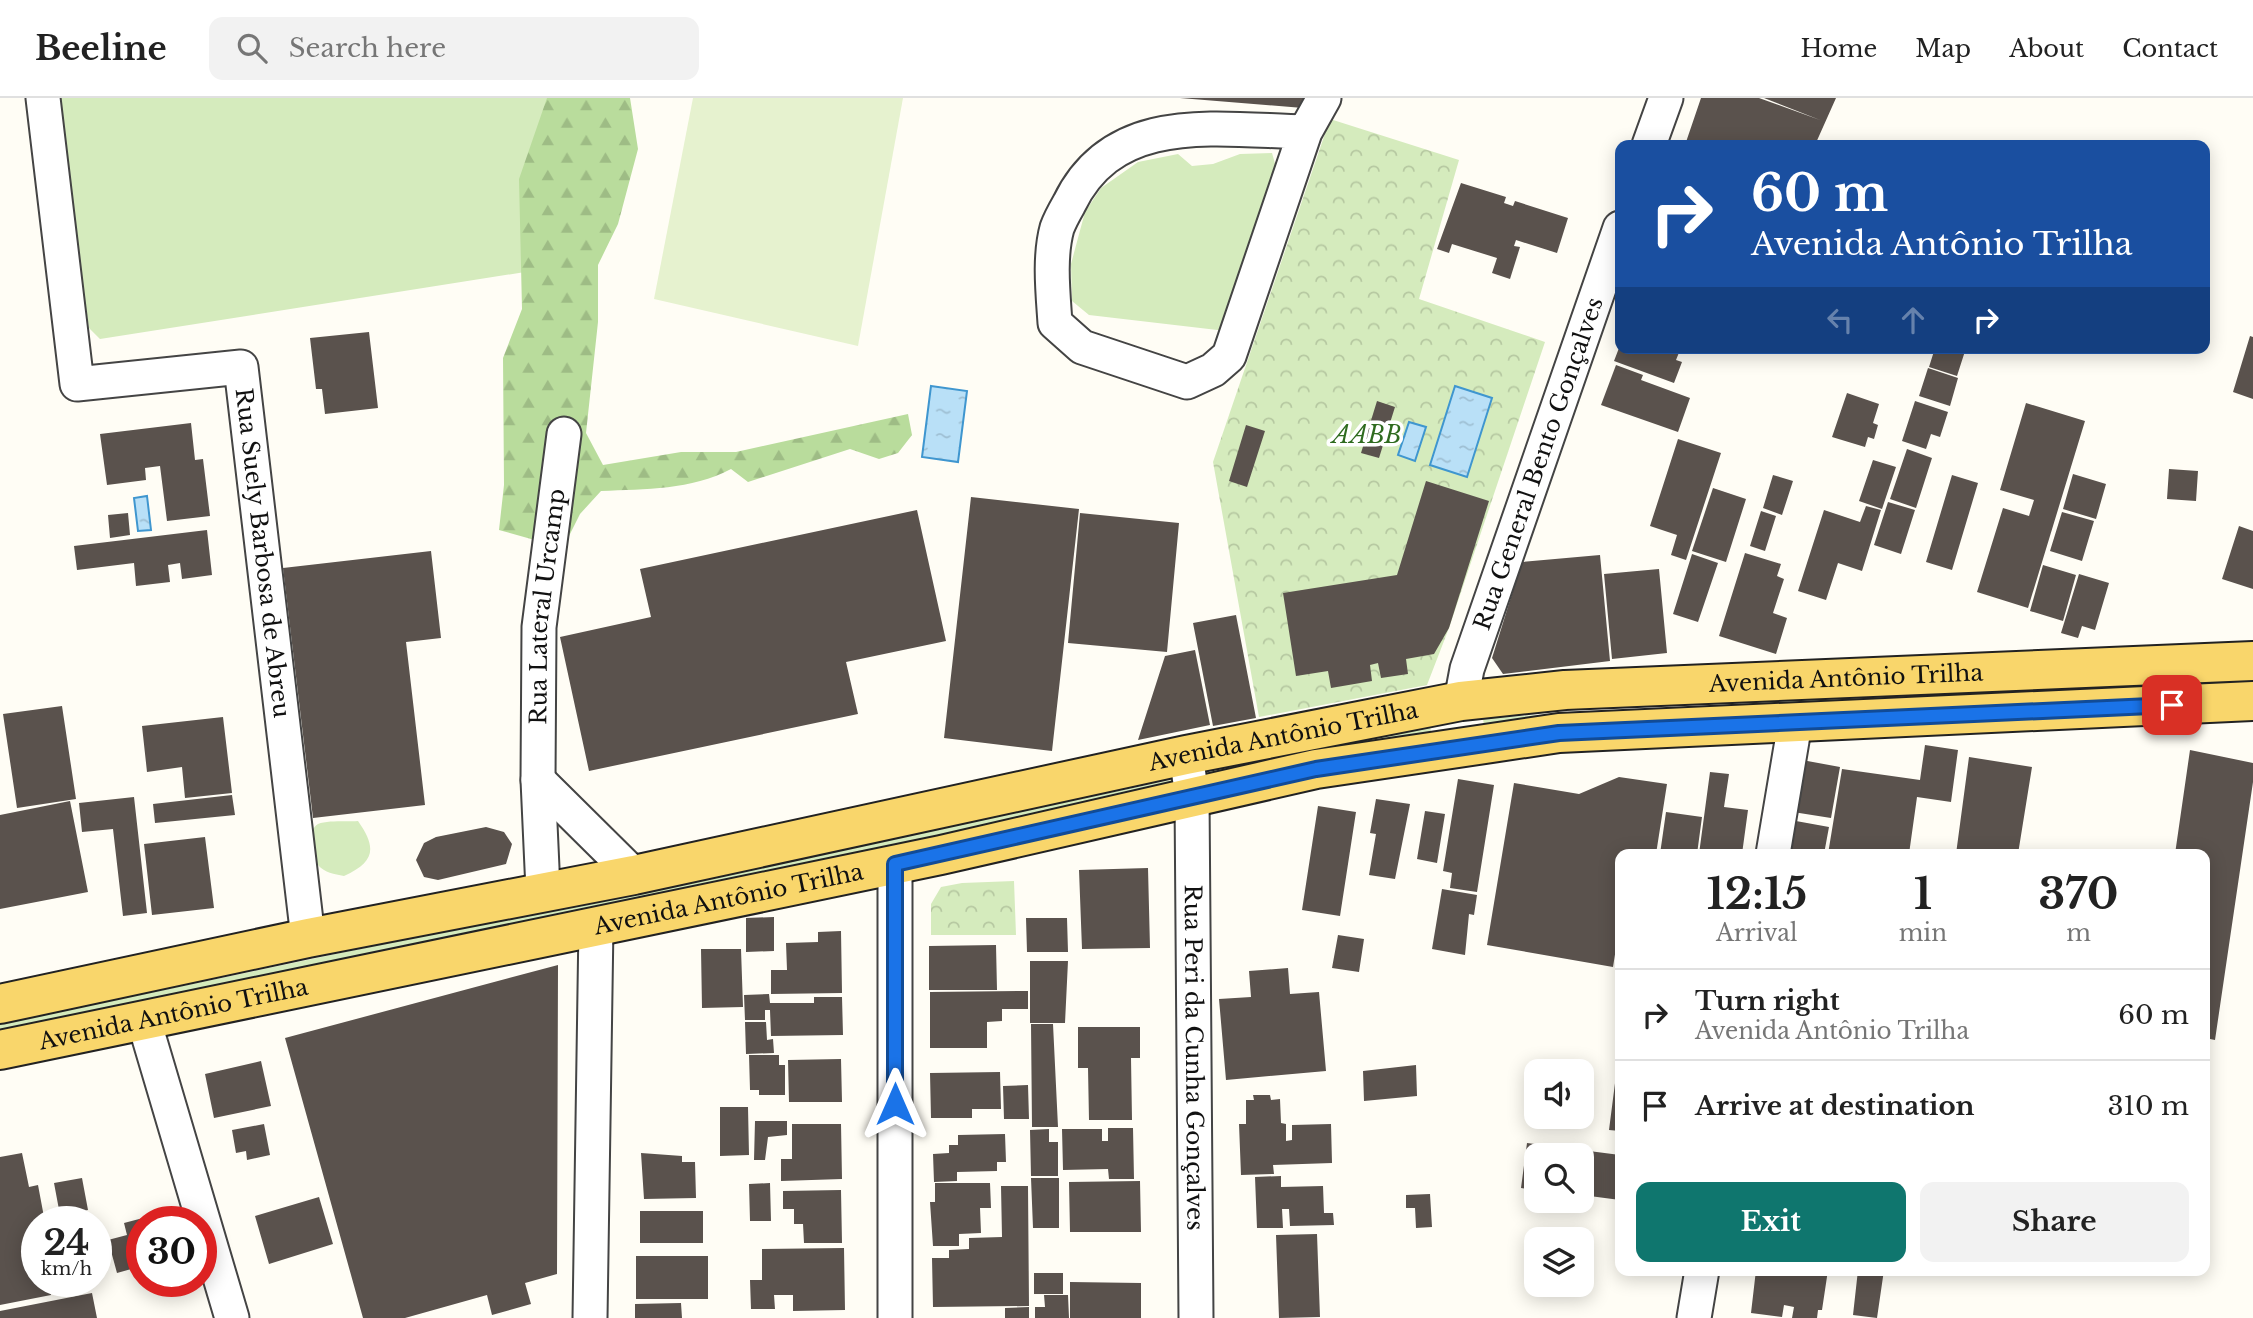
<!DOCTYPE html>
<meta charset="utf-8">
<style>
:root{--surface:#fff;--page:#f2f2f2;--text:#222;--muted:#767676;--line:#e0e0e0;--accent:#0f766e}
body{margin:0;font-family:"Libre Baskerville",serif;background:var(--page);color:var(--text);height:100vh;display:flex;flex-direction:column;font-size:26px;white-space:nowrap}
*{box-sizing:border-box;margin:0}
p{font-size:23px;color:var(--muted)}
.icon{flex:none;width:38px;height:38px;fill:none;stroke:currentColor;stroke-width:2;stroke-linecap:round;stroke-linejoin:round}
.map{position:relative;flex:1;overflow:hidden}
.panel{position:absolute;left:1615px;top:751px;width:595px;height:427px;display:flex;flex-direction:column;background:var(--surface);border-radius:14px;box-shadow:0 4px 18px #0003}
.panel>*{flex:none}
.top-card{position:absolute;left:1615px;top:42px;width:595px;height:214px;border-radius:14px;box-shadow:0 4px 18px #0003;background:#1a4fa0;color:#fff;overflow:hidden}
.buttons{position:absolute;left:1524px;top:961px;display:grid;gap:14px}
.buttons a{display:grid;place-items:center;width:70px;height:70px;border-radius:14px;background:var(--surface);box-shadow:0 4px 18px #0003;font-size:35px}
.speed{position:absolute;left:21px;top:1108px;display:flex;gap:14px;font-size:35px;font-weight:700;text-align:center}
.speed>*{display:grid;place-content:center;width:91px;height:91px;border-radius:50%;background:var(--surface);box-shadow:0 4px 18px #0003;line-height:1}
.speed small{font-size:18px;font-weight:400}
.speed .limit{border:10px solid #d22;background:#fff;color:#111}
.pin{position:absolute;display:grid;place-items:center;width:60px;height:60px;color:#fff;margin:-30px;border-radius:14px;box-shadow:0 4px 10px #0006}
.me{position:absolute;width:77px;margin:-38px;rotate:0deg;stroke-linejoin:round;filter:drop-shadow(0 0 5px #0008)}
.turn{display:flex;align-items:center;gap:24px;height:147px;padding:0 21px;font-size:32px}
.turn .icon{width:91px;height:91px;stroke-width:2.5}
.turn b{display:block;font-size:49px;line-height:60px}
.lanes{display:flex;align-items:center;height:66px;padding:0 21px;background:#0003;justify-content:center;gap:35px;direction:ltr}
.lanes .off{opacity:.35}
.eta{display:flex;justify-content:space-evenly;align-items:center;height:119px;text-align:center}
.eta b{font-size:42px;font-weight:800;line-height:49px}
.cta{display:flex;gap:14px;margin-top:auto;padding:14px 21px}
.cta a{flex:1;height:80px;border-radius:14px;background:var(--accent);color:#fff;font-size:28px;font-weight:800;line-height:80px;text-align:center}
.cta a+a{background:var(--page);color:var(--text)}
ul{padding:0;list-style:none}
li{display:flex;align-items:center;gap:21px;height:91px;padding:0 21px;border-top:2px solid var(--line)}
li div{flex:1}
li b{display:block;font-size:26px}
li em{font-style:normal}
header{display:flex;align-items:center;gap:42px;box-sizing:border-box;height:98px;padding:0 35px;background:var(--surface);border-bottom:2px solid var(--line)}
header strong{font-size:33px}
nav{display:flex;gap:38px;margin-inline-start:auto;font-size:24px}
.search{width:490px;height:63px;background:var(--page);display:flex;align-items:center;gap:18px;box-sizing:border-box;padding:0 24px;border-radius:14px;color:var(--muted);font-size:26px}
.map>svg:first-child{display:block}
.grass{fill:#d5ebbd}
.forest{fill:url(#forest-firs)}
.park{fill:url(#park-crowns)}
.pitch{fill:#e6f2cf}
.water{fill:url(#water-ripples);stroke:#3f96cf;stroke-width:2}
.building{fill:#5a524d}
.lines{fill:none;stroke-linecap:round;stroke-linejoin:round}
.minor-casing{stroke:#444;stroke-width:37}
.major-casing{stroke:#222;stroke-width:42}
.minor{stroke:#fff;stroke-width:33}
.major{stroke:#f9d66b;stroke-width:38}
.route-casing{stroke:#114b97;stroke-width:18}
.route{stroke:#1a73e8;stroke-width:12}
.labels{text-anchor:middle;stroke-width:7;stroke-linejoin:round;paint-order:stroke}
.park-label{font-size:23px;font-style:italic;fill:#2f6b1f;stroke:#fff}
.street-label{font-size:23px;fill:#111;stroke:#fff}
</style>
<header>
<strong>Beeline</strong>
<div class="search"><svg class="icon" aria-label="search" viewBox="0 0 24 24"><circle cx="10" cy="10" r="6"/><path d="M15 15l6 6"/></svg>Search here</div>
<nav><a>Home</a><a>Map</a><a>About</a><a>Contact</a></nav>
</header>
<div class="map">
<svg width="2253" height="1220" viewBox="0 0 2253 1220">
<defs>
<pattern id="forest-firs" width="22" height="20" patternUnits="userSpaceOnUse" patternTransform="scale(1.75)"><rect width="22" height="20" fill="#b9dc9c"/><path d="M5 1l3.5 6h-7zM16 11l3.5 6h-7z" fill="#9ebc85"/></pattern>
<pattern id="park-crowns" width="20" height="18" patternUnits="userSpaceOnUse" patternTransform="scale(1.75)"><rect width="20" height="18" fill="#d5ebbd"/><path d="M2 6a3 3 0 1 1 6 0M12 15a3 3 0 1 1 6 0" fill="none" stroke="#b6c8a1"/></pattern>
<pattern id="water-ripples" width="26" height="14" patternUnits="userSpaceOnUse" patternTransform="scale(1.75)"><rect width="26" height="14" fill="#b9e0f7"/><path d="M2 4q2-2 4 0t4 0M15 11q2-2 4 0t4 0" fill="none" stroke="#9ebfd3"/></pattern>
</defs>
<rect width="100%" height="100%" fill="#fffdf5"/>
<path class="grass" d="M54,0H578L550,170L100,241L89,230Z
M1272,55L1276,69L1226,233L1089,217L1072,203L1071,166L1085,114L1101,90L1138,64L1178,56L1192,68L1213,66L1240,56Z
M2253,578V589L1484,629L1483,620Z
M1430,628L1432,639L0,933V926Z
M358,723C377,750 375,764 344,778C334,776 325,775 318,767C311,758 306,733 318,726C328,722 347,724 358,723Z"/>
<path class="forest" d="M547,0H630L638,51L618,126L598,167V224L586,335L603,367L681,354H736L908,316L912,337L898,355L879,361L850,351L748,384L731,371C691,392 646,391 601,393L580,416L563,450L499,432L504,387L503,260L522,211L519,81Z"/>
<path class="park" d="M1330,21L1459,62L1419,201L1545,244L1449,530L1427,587L1259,619L1213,364Z
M1014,783L1016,837H931V806L941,789L962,785Z"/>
<path class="pitch" d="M693,0H903L858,248L654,201Z"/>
<path class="water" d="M931,288L967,293L958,364L922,359Z
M1455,288L1492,300L1467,379L1430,367Z
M1409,324L1426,329L1415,363L1398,357Z
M147,398L151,432L138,433L134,400Z"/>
<path class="building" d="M1180,0H1304L1303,10Z
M1701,0H1759L1820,22L1764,0H1836L1815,47H1685Z
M1461,85L1506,99L1504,105L1513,108L1515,103L1568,120L1557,155L1516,142L1514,148L1520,149L1510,181L1492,175L1497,160L1452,146L1449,155L1437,151Z
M369,234L378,310L325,316L322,291H316L310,240Z
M2250,238L2253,239V301L2233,294Z
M1619,250L1680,252L1676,262L1682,264L1674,285L1614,263Z
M1935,250H1966L1957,278L1929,269Z
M1616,267L1643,277L1641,282L1690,300L1678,334L1601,307Z
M1928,270L1958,280L1950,308L1919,298Z
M1847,295L1879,306L1873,325L1878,327L1874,341L1868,339L1865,349L1832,339Z
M1377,303L1395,309L1379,360L1361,355Z
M1915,303L1948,314L1940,339L1931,336L1926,351L1902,343Z
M2026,305L2085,323L2028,510L1977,494L2003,410L2029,418L2034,402L2000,392Z
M191,325L195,362L203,361L210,418L167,423L160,368L145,370L146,382L107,387L100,336Z
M1246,327L1265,333L1247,389L1229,383Z
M1678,341L1721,355L1686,462L1671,457L1677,437L1650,428Z
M1907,351L1932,360L1916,410L1890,401Z
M1873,362L1896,369L1882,411L1859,403Z
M2169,371L2198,373L2196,403L2167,401Z
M2073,376L2106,386L2096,421L2063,411Z
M1773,377L1793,383L1782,417L1763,410Z
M1952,377L1978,385L1952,472L1926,464Z
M1426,383L1489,403L1449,530L1434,556L1406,561L1408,576L1381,580L1378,565L1370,567L1372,583L1331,590L1328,573L1296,578L1283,495L1397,477Z
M1713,390L1746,401L1726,464L1692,453Z
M971,399L1079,411L1052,653L944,640Z
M1888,404L1915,412L1901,456L1874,447Z
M1866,408L1881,412L1862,473L1838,465L1826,502L1798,493L1824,412L1860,424Z
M917,412L946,543L846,564L858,616L589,673L560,539L651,519L640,471Z
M1761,413L1776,418L1765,453L1750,448Z
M2062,414L2094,423L2082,463L2050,453Z
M128,415L130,437L110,440L108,417Z
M1080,415L1179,425L1167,554L1068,545Z
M2239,428L2253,433V491L2222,481Z
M207,432L212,477L182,481L180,465L168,467L170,484L136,488L134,465L77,472L74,448Z
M431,453L441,540L406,544L425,707L313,720L283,470Z
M1745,455L1781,466L1777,478L1784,481L1773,515L1787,520L1776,556L1719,538Z
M1692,456L1718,465L1698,524L1673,516Z
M1600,457L1610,563L1503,576L1492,560L1522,464Z
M2043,467L2076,477L2063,523L2030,513Z
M1659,471L1667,555L1612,561L1604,476Z
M2079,476L2109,485L2095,532L2082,528L2078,540L2061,535Z
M1236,517L1256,620L1213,628L1193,525Z
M1195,552L1210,627L1138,642L1165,558Z
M62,608L76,701L17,710L3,616Z
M223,619L232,695L185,700L182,669L147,674L142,628Z
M1925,647L1958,652L1951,704L1917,699L1909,756H1828L1842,671L1920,682Z
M2190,652L2253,665V684L2215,942L2205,940V756H2175Z
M1969,659L2032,669L2018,756H1956Z
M1802,662L1840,669L1831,720L1793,714Z
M1710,674L1729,676L1724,709L1748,712L1742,756H1699Z
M1619,679L1667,686L1656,756H1620V825L1613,869L1487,847L1514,685L1579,696Z
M1458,681L1494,687L1477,794L1450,790L1452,775L1443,773Z
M232,697L235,717L155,725L153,706Z
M134,699L147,815L123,818L113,731L82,734L79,705Z
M1376,701L1410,706L1395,781L1369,777L1376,736L1370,735Z
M70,703L88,794L0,811V717Z
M1318,708L1356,714L1340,818L1302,812Z
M1425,713L1445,716L1437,765L1417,761Z
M1666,714L1702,719L1697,756H1660Z
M1796,723L1829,729L1824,756H1790Z
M486,729L504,734L512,746L506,766L438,782L424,779L416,762L424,745L436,739Z
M205,739L214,810L152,817L144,746Z
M1148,770L1150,850L1082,851L1079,772Z
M1442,791L1477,797L1474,817L1469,816L1465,857L1432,851Z
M774,819V853L746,854V820Z
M1026,820H1067L1068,854H1027Z
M841,833L842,895L771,896V872H787L786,845L818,844V834Z
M1338,837L1364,841L1359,874L1332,870Z
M996,847L997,892H929V848Z
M701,851H741L743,909L702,910Z
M1030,863H1068L1065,925H1030Z
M558,867L557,1176L525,1185L531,1206L492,1217L487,1197L405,1220H363L285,940Z
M1288,870L1290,896L1319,894L1326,973L1226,982L1219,901L1251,899L1249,873Z
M1028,893V911H1002V923L987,924V950H930V894Z
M769,896L770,905H814V899H842L843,937L771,938L770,912H765V922H745L744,897Z
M745,924H766L767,942L773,941L774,955L746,956Z
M1031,926H1053L1058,1029H1032Z
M1078,929H1140V960H1131L1132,1022H1089L1088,970H1078Z
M1619,954H1620V1033L1609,1032Z
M749,957H779V967H785V997H759V992H750Z
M841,961L842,1004H789L788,962Z
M261,963L271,1008L214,1020L205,976Z
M1416,967L1417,998L1364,1003L1363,973Z
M1000,974L1001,1011H972V1020H931L930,975Z
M1028,987L1029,1021H1004L1003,988Z
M1253,997H1270L1271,1002L1280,1001L1281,1025L1286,1026V1043L1292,1042V1027L1331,1026L1332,1065L1273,1067L1274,1076L1241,1077L1239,1026H1246V1002H1254Z
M720,1009H748L749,1057L720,1058Z
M755,1023H787V1037L768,1039L765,1062H754Z
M264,1026L270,1057L247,1062L246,1053L236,1055L232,1032Z
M792,1026H841L842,1081L781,1083V1061H792Z
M1108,1030H1133L1134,1081H1109L1108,1071L1063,1072L1062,1031H1102V1043H1108Z
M1049,1031V1044H1058V1078H1031L1030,1032Z
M1005,1036L1006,1064H997V1073L957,1074V1083L934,1084L933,1056L949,1055V1047H958V1037Z
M1527,1045L1620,1057V1102L1582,1097V1057H1536V1092L1521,1090Z
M22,1055L29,1089L38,1087L44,1119L36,1120L37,1183H49L51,1197L0,1207V1059Z
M641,1055L682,1058V1064H695L696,1100L644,1101Z
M1281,1078V1089L1323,1088L1324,1115H1333L1334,1127L1290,1128L1289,1111H1282L1283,1130H1257L1255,1079Z
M82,1080L88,1112L60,1117L54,1085Z
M1031,1080H1059V1130H1033Z
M1140,1083L1141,1134H1070L1069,1084Z
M770,1085L771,1123H750L749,1086Z
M935,1085H990L991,1110H980L981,1135L959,1136V1148H933L930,1104H935Z
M1001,1088H1028L1029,1208L933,1209L932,1160H949V1152L969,1151V1140L1002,1139Z
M841,1092L842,1145H804L803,1126H794V1111H783V1093Z
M1430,1096L1432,1129L1416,1130L1415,1110H1406V1097Z
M319,1099L333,1146L269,1166L255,1118Z
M640,1113H703V1145H640Z
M162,1115L165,1124H142V1168L117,1175L108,1142L127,1137L124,1125Z
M1317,1136L1320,1219L1279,1220L1276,1137Z
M844,1150L845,1212L793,1213V1197H774L775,1211H751L750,1182H762V1151Z
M636,1158H708V1201H636Z
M1756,1172H1828L1822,1212H1818L1817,1220H1792L1794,1209L1784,1207L1782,1219L1751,1215Z
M1858,1172H1884L1877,1220L1853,1217Z
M1034,1175H1063V1196H1034Z
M1070,1184L1141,1185V1220H1070Z
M92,1195L97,1220H0V1213Z
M1044,1197H1068L1069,1220H1035V1209H1045Z
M681,1205L682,1220H635V1206Z
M1029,1209V1220H1005V1210Z"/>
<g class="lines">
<defs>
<g id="minor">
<path id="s1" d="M43,0L77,286L241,269L308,840"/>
<path d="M1305,34C1218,32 1114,12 1069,106C1065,113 1060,122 1057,130C1049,159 1053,195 1055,225L1082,249L1187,284L1213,272L1229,258L1305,34L1324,0"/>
<path d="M1649,47L1666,0"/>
<path id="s2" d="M1461,603L1467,571L1620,130"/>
<path id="s3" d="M1186,657L1192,698L1196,1220"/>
<path d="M538,682L634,777"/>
<path d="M1773,756L1795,625"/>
<path d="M895,766V1220"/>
<path id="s4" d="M543,792L538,682L539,529L564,336"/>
<path d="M144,923L232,1220"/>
<path d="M590,1220L596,827"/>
<path d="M1694,1220L1702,1172"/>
</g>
<g id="major">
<path id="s5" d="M0,906L308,840L634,777L1186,657L1461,603L1565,592L2253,563"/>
<path id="s6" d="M0,952L941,757L1316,671L1559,635L2253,603"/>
</g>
</defs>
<use href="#minor" class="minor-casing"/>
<use href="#major" class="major-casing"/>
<use href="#minor" class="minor"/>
<use href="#major" class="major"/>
</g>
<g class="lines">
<defs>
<path id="route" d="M895,1006V766L1316,671L1559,635L2172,607"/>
</defs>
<use href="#route" class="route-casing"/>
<use href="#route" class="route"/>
</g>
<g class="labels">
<g class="park-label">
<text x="1367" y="345">AABB</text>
</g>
<g class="street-label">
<text dy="8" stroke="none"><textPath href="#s2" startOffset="250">Rua General Bento Gonçalves</textPath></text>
<text dy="8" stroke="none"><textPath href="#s1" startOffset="640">Rua Suely Barbosa de Abreu</textPath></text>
<text dy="8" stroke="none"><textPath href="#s4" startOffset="284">Rua Lateral Urcamp</textPath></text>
<text dy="8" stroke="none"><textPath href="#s5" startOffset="1878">Avenida Antônio Trilha</textPath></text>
<text dy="8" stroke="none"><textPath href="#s5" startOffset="1311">Avenida Antônio Trilha</textPath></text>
<text dy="8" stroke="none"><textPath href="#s6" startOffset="744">Avenida Antônio Trilha</textPath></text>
<text dy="8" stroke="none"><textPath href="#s6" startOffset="177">Avenida Antônio Trilha</textPath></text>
<text dy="8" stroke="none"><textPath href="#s3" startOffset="303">Rua Peri da Cunha Gonçalves</textPath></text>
</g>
</g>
</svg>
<div class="buttons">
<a><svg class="icon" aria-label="sound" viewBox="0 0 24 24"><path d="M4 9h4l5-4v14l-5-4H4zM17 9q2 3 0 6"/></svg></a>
<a><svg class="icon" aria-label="search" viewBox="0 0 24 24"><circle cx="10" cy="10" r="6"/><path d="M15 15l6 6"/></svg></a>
<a><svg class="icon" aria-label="layers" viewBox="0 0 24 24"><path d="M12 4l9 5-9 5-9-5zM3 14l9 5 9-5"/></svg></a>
</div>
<div class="speed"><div>24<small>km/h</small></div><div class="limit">30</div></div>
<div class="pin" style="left:2172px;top:607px;background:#d93025"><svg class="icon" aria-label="arrive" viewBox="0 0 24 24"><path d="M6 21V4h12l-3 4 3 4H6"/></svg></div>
<svg class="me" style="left:895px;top:1006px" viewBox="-20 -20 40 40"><path d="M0-17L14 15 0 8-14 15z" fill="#1a73e8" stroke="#fff" stroke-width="4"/></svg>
<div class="top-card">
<div class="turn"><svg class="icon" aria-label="right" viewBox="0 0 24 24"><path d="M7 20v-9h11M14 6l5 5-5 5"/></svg><div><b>60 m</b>Avenida Antônio Trilha</div></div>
<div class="lanes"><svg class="icon off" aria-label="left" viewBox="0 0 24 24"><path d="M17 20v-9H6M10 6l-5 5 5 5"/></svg><svg class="icon off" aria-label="ahead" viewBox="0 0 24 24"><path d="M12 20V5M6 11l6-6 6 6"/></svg><svg class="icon" aria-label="right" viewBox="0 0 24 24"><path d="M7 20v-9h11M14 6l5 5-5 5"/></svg></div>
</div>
<section class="panel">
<div class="eta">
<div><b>12:15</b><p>Arrival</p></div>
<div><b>1</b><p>min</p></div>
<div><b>370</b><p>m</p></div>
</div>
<ul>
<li><svg class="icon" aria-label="right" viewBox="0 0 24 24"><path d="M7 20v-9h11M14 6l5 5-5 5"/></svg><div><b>Turn right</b><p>Avenida Antônio Trilha</p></div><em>60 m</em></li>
<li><svg class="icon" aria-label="arrive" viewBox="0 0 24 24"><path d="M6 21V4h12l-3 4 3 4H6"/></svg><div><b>Arrive at destination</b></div><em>310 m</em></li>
</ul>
<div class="cta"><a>Exit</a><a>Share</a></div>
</section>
</div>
